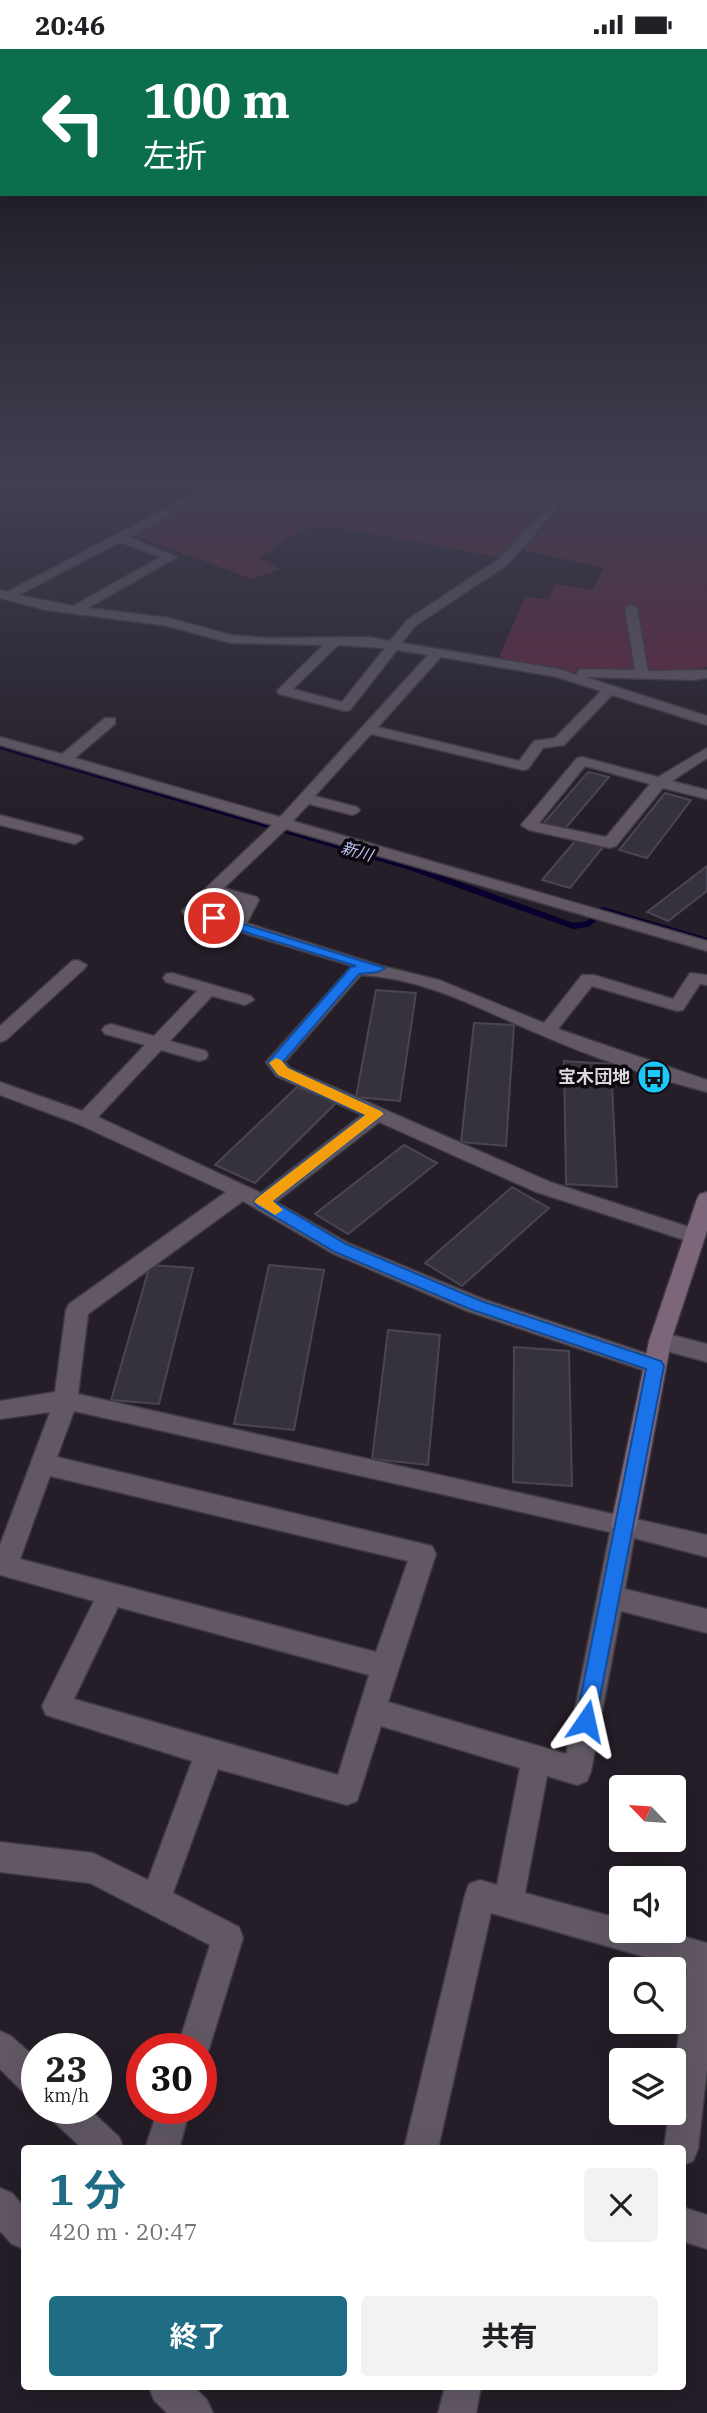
<!DOCTYPE html>
<html lang="ja">
<meta charset="utf-8">
<style>
:root{--surface:#fff;--page:#f2f2f2;--text:#202124;--muted:#757577;--accent:#1e6d85}
body{margin:0;font-family:"IBM Plex Serif","Noto Sans JP",serif;background:var(--page);color:var(--text);height:100vh;display:flex;flex-direction:column;font-size:26px;white-space:nowrap}
*{box-sizing:border-box;margin:0}
p{font-size:23px;color:var(--muted)}
.icon{flex:none;width:38px;height:38px;fill:none;stroke:currentColor;stroke-width:2;stroke-linecap:round;stroke-linejoin:round}
.map{position:relative;flex:1;overflow:hidden}
.side{position:absolute;left:21px;top:2096px;width:665px;height:245px;display:flex;flex-direction:column;background:var(--surface);border-radius:7px;box-shadow:0 7px 28px #0002}
.side>*{flex:none}
.banner{position:absolute;left:0px;top:0px;width:707px;height:147px;box-shadow:0 7px 28px #0002;background:#0b6e4f;color:#fff;overflow:hidden}
.needle{width:46px;rotate:295deg}
.controls{position:absolute;left:609px;top:1726px;display:grid;gap:14px}
.controls a{display:grid;place-items:center;width:77px;height:77px;border-radius:7px;background:var(--surface);box-shadow:0 7px 28px #0002;font-size:35px}
.speed{position:absolute;left:21px;top:1984px;display:flex;gap:14px;font-size:35px;font-weight:700;text-align:center}
.speed>*{display:grid;place-content:center;width:91px;height:91px;border-radius:50%;background:var(--surface);box-shadow:0 7px 28px #0002;line-height:1}
.speed small{font-size:18px;font-weight:400}
.speed .limit{border:10px solid #d22;background:#fff;color:#111}
.pin{position:absolute;display:grid;place-items:center;width:60px;height:60px;color:#fff;margin:-30px;border:4px solid #fff;border-radius:50%;box-shadow:0 2px 7px #0007}
.me{position:absolute;width:77px;margin:-38px;rotate:11deg;stroke-linejoin:round;filter:drop-shadow(0 0 5px #0008)}
.turn{display:flex;align-items:center;gap:24px;height:147px;padding:0 28px;font-size:32px}
.turn .icon{width:91px;height:91px;stroke-width:2.5}
.turn b{display:block;font-size:49px;line-height:60px}
.round{display:grid;place-items:center;flex:none;width:74px;height:74px;border-radius:7px;background:var(--page)}
.headline{display:flex;align-items:center;justify-content:space-between;height:119px;padding:0 28px}
h1{font-size:42px;font-weight:700;line-height:52px;color:var(--accent)}
.action{display:flex;gap:14px;margin-top:auto;padding:14px 28px}
.action a{flex:1;height:80px;border-radius:7px;background:var(--accent);color:#fff;font-size:28px;font-weight:700;line-height:80px;text-align:center}
.action a+a{background:var(--page);color:var(--text)}
.status{display:flex;justify-content:space-between;align-items:center;height:49px;padding:0 35px;background:var(--surface);direction:ltr}
.status svg{height:19px;fill:currentColor}
.map>svg:first-child{display:block}
.green{fill:#62253e}
.lines{fill:none;stroke-linecap:round;stroke-linejoin:round}
.stream{stroke:#08002e;stroke-width:6}
.building{fill:#35313d;stroke:#4a4552;stroke-width:2}
.street-casing{stroke:#3f3941;stroke-width:3}
.secondary-casing{stroke:#3f3941;stroke-width:3}
.street{fill:#615864;fill-rule:evenodd}
.secondary{fill:#7e667a;fill-rule:evenodd}
.route{fill:#1a73e8;stroke:#114b97;stroke-width:2}
.slow{fill:#f59e0b}
.labels{text-anchor:middle;stroke-width:7;stroke-linejoin:round;paint-order:stroke}
.far-water-label{font-size:16px;font-style:italic;fill:#bec2f8;stroke:#0c080d}
.poi-label{font-size:18px;font-weight:bold;fill:#dcd6dd;stroke:#0c080d;text-anchor:end}
</style>
<div class="status"><b>20:46</b><svg viewBox="0 0 49 12"><path d="M0 12V9h3v3zM5 12V6h3v6zM10 12V3h3v9zM15 12V0h3v12zM26 1h20v11H26zM47 4h2v5h-2z"/></svg></div>
<div class="map">
<svg width="707" height="2364" viewBox="0 0 707 2364">
<rect width="100%" height="100%" fill="#251d27"/>
<path class="green" d="M186,430H306L351,441L369,430H576L503,509L336,478L302,480L259,509L280,520L252,530L133,486L220,440Z
M588,430H686L684,434L707,437V618L691,622L567,623L498,611L525,548L549,550L554,535L593,541L604,519L523,501Z"/>
<g class="lines">
<path class="stream" d="M0,697L407,817L573,877L588,875L603,861L707,892"/>
</g>
<path class="building" d="M588,723L609,728L563,782L542,776Z
M665,744L691,751L647,809L619,801Z
M576,791L603,798L570,839L542,831Z
M707,817V842L668,872L647,863Z
M376,941L416,944L400,1052L356,1048Z
M474,974L514,976L506,1097L461,1093Z
M564,1012L611,1015L617,1138L566,1135Z
M297,1038L336,1054L255,1134L215,1116Z
M404,1096L437,1114L348,1185L315,1165Z
M512,1138L549,1159L462,1237L425,1214Z
M150,1216L193,1219L159,1355L111,1351Z
M269,1216L324,1221L294,1381L234,1375Z
M388,1281L440,1286L428,1416L372,1410Z
M514,1298L569,1302L572,1437L513,1433Z"/>
<g class="lines">
<defs>
<path id="street" d="M170,430H189L212,436L215,441L129,488L177,508L88,559L169,569L231,586L267,589L369,588L390,592L407,571L499,510L573,430H584L507,516L415,577L402,594L559,620L577,626L578,621L583,620L635,621L625,559L631,555L637,559L648,622L707,621V629L694,631L585,628L707,667V676L612,646L564,696L543,699L528,720L523,721L371,685L315,747L357,758L360,761L357,764L352,766L309,755L293,772L707,892V902L286,780L224,839L257,848L259,851L247,874L382,917L439,931L544,974L582,926H594L673,950L690,924L707,926V936L700,935L683,961L677,962L592,937L558,980L707,1031V1043C648,1028 589,1007 534,983C478,959 423,929 361,926L285,1013L290,1019L550,1133L701,1182L705,1187L701,1192L694,1194L536,1143L379,1073L276,1153L348,1194L483,1250L663,1310L666,1316L663,1322L655,1325L467,1262L332,1204L243,1152L88,1265L78,1345L707,1486V1508L634,1489L625,1540L707,1560V1584L621,1562L591,1722L587,1732L577,1736L547,1727L525,1844L621,1870V1881H660L707,1894V2020L698,2100L693,2112L682,2116V2100H664L669,2063H674V2025L687,1920L491,1864L438,2100H404L465,1846L469,1835L480,1831L497,1836L520,1719L381,1677L357,1752L347,1756L218,1720L173,1844L239,1878L243,1889L209,2000L201,2013V2000H177L210,1896L90,1834L0,1823V1793L93,1804L148,1831L192,1712L46,1666L42,1657L94,1552L0,1526V1496L50,1363L0,1370V1352L55,1343L66,1261L69,1255L226,1143L78,1075L0,1046V1033L82,1062L145,996L105,985L102,981L105,977L111,975L154,987L197,942L166,933L163,929L166,925L172,924L251,947L254,951L245,956L212,947L170,992L206,1002L208,1006L206,1010L199,1012L161,1001L98,1068L261,1144L362,1066L276,1027L266,1013L352,917L184,866L182,862L272,776L0,696V688L62,705L105,669H115V675L75,709L280,768L428,606L397,601L350,661L345,662L279,645L277,642L323,596L230,594L168,577L46,561L0,549V541L7,543L203,440ZM120,493L161,508L73,557L19,546ZM338,596L385,599L342,653L293,640ZM441,608L557,628L601,642L555,689L534,692L519,712L378,678ZM216,847L241,853L232,869L202,860ZM74,1362L610,1483L566,1705L388,1653L436,1505L432,1497L57,1408ZM50,1427L408,1512L376,1603L20,1510ZM118,1558L369,1626L338,1726L74,1650Z
M707,699V709L672,732L707,741V750L663,739L616,797L610,799L529,781L521,776L577,709L582,708L658,728ZM585,717L650,735L606,788L539,774Z
M0,766L81,787L83,790L75,795L0,776Z
M78,911L87,916L84,920L6,991L0,993V977L72,912Z
M660,1283L707,1295V1313L652,1298L649,1292L652,1286Z
M0,1982L11,1987L37,2010V2049L25,2045L0,2020Z
M48,2060H89L119,2088L124,2100H83L53,2072Z
M158,2060H190L179,2100H145Z
M0,2139L12,2144L24,2158V2200L12,2195L0,2182Z
M682,2158L707,2166V2200L682,2192Z
M149,2338H194L207,2351L213,2364H167L154,2351Z
M445,2338H481L476,2364H438Z"/>
<path id="secondary" d="M707,1143V1182L671,1292L637,1476L633,1483L624,1487L615,1483L611,1476L649,1292L697,1150L700,1145Z"/>
</defs>
<use href="#street" class="street-casing"/>
<use href="#secondary" class="secondary-casing"/>
<use href="#street" class="street"/>
<use href="#secondary" class="secondary"/>
</g>
<linearGradient id="sky" x2="0" y2="1"><stop stop-color="#141015"/><stop offset="0.57" stop-color="#404052"/><stop offset="1" stop-color="#404052" stop-opacity="0"/></linearGradient>
<rect width="707" height="761" fill="url(#sky)"/>
<path class="route" d="M214,866L385,919L378,923L359,925L283,1013L288,1019L381,1062L384,1065L273,1152L346,1195L481,1252L661,1312L664,1317L594,1679L586,1682L579,1679L576,1672L646,1320L470,1260L335,1203L257,1157L254,1153L257,1149L365,1066L278,1026L268,1013L351,918L356,917L209,872L207,869Z"/>
<path class="slow" d="M276,1009L281,1011L288,1019L381,1062L384,1065L273,1152L283,1161L275,1166L254,1153L257,1149L365,1066L278,1026L269,1014Z"/>
<defs>
<symbol id="bus-disc" viewBox="-11 -11 22 22"><circle r="9.5" fill="#1cc9fc" stroke="#0c080d"/><path d="M-5-6H5V4H4V6H2V4H-2V6H-4V4H-5ZM-3.5-4V0h7V-4ZM-3.5 1.2v1.5H-2V1.2ZM2 1.2v1.5H3.5V1.2Z" fill="#111"/></symbol>
</defs>
<g fill-rule="evenodd">
<use href="#bus-disc" x="635" y="1009" width="38" height="38"/>
</g>
<g class="labels">
<g class="far-water-label">
<text transform="translate(357 802) rotate(16)" y="6">新川</text>
</g>
<g class="poi-label">
<text x="630" y="1034">宝木団地</text>
</g>
</g>
</svg>
<div class="controls">
<a><svg class="needle" viewBox="-14 -14 28 28"><path d="M0-13l5 13h-10z" fill="#e53935"/><path d="M0 13l5-13h-10z" fill="#757577"/></svg></a>
<a><svg class="icon" aria-label="sound" viewBox="0 0 24 24"><path d="M4 9h4l5-4v14l-5-4H4zM17 9q2 3 0 6"/></svg></a>
<a><svg class="icon" aria-label="search" viewBox="0 0 24 24"><circle cx="10" cy="10" r="6"/><path d="M15 15l6 6"/></svg></a>
<a><svg class="icon" aria-label="layers" viewBox="0 0 24 24"><path d="M12 4l9 5-9 5-9-5zM3 14l9 5 9-5"/></svg></a>
</div>
<div class="speed"><div>23<small>km/h</small></div><div class="limit">30</div></div>
<div class="pin" style="left:214px;top:869px;background:#d93025"><svg class="icon" aria-label="arrive" viewBox="0 0 24 24"><path d="M6 21V4h12l-3 4 3 4H6"/></svg></div>
<svg class="me" style="left:586px;top:1672px" viewBox="-20 -20 40 40"><path d="M0-17L14 15 0 8-14 15z" fill="#1a73e8" stroke="#fff" stroke-width="4"/></svg>
<div class="banner">
<div class="turn"><svg class="icon" aria-label="left" viewBox="0 0 24 24"><path d="M17 20v-9H6M10 6l-5 5 5 5"/></svg><div><b>100 m</b>左折</div></div>
</div>
<section class="side">
<div class="headline"><div><h1>1 分</h1><p>420 m · 20:47</p></div><a class="round"><svg class="icon" aria-label="close" viewBox="0 0 24 24"><path d="M6 6l12 12M18 6L6 18"/></svg></a></div>
<div class="action"><a>終了</a><a>共有</a></div>
</section>
</div>
